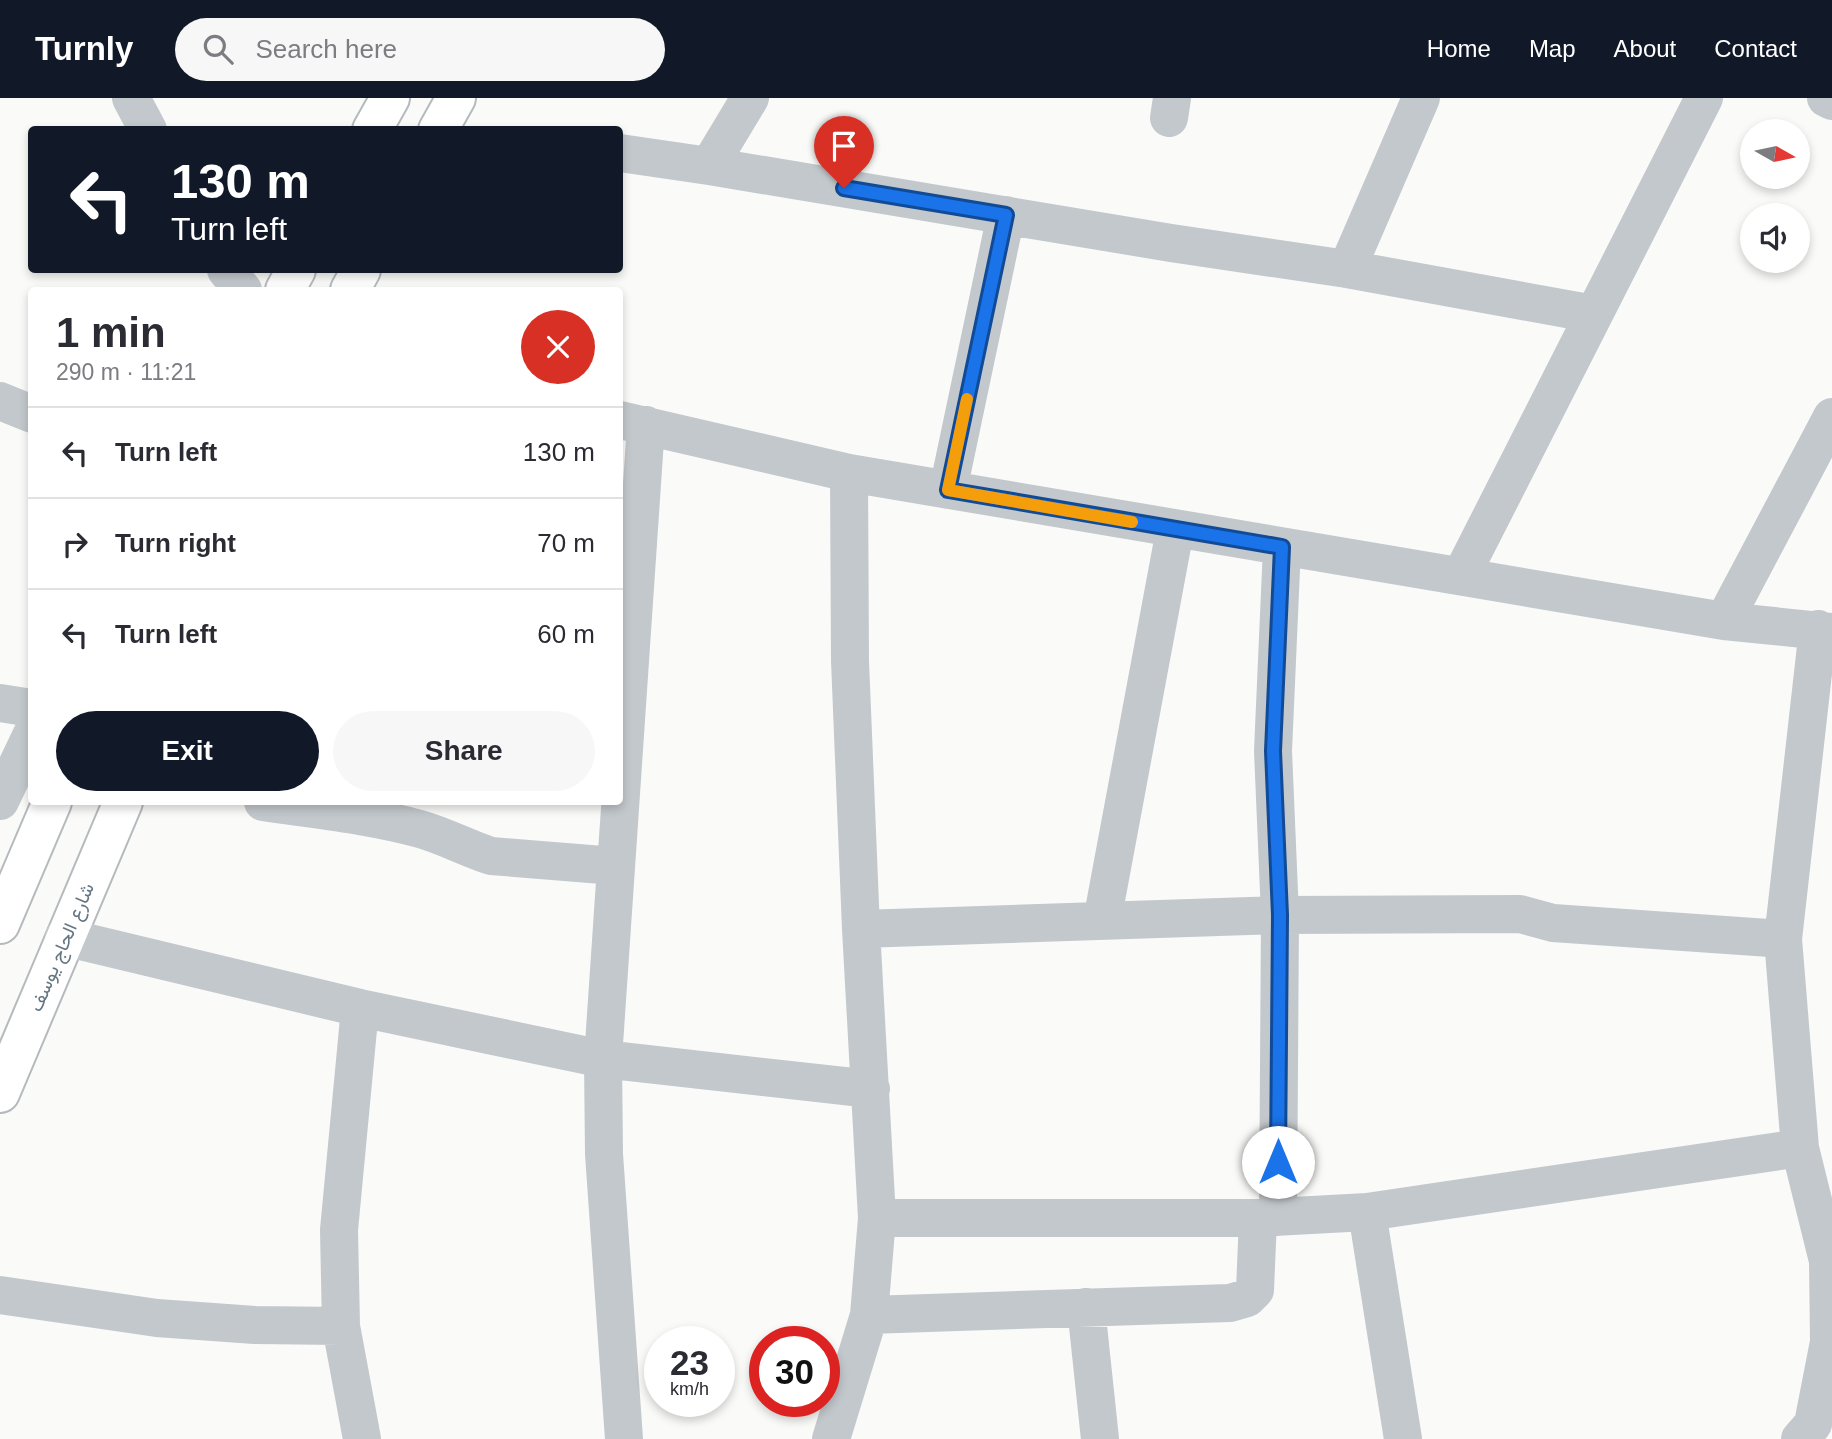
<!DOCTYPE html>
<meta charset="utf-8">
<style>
:root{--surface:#fff;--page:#f7f7f7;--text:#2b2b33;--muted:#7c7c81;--line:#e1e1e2;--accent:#111827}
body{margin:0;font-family:Arial,Vazirmatn,sans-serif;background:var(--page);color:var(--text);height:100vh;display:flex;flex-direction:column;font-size:26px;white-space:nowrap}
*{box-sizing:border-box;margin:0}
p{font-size:23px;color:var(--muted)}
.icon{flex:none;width:38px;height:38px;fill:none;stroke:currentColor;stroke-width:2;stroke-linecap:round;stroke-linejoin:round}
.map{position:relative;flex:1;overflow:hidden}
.side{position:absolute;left:28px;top:189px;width:595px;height:518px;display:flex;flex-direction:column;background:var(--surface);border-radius:7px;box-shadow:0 4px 10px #0003}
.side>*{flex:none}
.guide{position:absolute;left:28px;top:28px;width:595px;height:147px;border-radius:7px;box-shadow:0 4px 10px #0003;background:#111827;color:#fff;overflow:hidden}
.needle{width:46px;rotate:99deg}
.buttons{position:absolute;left:1740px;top:21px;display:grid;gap:14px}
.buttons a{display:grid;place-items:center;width:70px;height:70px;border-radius:50%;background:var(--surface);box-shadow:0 4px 10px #0003;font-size:35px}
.speed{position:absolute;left:644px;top:1228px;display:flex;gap:14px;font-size:35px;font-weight:700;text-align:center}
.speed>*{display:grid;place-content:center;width:91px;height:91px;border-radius:50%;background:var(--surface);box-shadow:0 4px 10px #0003;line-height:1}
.speed small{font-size:18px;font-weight:400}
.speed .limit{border:10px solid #d22;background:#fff;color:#111}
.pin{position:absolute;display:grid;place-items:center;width:60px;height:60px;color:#fff;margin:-72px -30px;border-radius:50% 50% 50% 0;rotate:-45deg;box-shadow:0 0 7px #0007}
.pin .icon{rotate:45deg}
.me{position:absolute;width:77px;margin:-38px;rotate:0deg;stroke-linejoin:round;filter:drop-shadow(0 0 5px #0008)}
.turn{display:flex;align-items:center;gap:24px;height:147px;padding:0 28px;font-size:32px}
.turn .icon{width:91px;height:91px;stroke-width:2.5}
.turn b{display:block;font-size:49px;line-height:60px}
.round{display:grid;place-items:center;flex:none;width:74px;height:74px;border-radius:37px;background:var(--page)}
.headline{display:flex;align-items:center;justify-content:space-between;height:119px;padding:0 28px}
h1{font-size:42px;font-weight:700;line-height:52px}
.button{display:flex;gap:14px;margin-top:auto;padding:14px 28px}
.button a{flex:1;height:80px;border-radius:42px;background:var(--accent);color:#fff;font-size:28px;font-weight:700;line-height:80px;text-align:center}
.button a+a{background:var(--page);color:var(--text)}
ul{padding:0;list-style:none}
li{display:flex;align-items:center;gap:21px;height:91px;padding:0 28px;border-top:2px solid var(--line)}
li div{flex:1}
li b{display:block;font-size:26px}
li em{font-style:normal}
header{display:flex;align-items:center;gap:42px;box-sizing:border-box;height:98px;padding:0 35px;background:var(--accent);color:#fff}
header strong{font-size:33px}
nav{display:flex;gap:38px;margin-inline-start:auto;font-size:24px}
.search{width:490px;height:63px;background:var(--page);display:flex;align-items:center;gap:18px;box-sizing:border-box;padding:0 24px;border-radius:38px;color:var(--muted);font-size:26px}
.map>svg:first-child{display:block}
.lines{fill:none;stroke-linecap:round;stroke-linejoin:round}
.major-casing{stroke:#b5babe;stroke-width:42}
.minor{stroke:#c3c8cc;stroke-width:38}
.major{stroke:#fff;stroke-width:38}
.route-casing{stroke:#114b97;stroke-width:18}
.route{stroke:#1a73e8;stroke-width:12}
.slow{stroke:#f59e0b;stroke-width:12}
.labels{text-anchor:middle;stroke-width:7;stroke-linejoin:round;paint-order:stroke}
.street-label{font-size:19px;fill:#657683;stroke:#fff}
</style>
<header>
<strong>Turnly</strong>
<div class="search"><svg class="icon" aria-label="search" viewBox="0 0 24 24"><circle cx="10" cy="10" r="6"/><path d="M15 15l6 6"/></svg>Search here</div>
<nav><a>Home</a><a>Map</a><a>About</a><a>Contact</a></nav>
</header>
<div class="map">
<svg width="1832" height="1341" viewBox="0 0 1832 1341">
<rect width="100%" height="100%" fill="#fafaf8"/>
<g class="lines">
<defs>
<path id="major" d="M372,32L390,0
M438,32L456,0
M285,192L296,172
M350,192L361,172
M0,826L52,704
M0,995L123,704"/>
</defs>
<use href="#major" class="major-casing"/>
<path class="minor" d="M131,0L148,32
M1826,0L1832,3
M1169,20L1172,0
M620,55L709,68L1171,145L1347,171L1594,216
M709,68L750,0
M1347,171L1421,0
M226,172L243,192
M0,303L32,316
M620,322L849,375L1724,523L1832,534
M948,392L1006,117
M1461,478L1704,0
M1724,523L1832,319
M0,605L32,610
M0,703L32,636
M263,704C315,712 369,717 420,731C445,738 466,750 491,758L615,768
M1102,823L1175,432
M861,831L1280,817L1520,816L1553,825L1783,841
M64,839L360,910L603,961L871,991
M360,910L339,1132L341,1228L362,1341
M1367,1114L1403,1341
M1278,1119L1280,817L1273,653L1282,449
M877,1120H1258L1367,1114L1800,1050
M0,1197L157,1220L255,1227L341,1228
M1086,1209L1100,1341
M869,1217L1230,1205L1247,1200L1255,1192L1258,1120
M624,1341L604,1056L603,961L646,327
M831,1341L869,1217L877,1120L861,831L850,563L849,375
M1800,1341L1813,1326L1829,1244L1828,1163L1800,1050L1783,841L1818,531"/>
<use href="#major" class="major"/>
</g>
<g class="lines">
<defs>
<path id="route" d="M844,90L1006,117L948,392L1282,449L1273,653L1280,817L1278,1064"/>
</defs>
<use href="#route" class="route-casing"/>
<use href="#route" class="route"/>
<path class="slow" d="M967,301L948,392L1132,424"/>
</g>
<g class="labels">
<g class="street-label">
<text transform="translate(61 849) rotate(-67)" y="7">شارع الحاج يوسف</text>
</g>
</g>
</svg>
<div class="buttons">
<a><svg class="needle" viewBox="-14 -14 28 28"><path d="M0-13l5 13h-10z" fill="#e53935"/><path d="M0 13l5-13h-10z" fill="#7c7c81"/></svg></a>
<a><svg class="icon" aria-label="sound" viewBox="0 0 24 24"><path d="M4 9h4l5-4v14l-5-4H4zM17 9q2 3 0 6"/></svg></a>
</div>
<div class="speed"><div>23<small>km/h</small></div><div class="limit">30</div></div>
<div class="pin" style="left:844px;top:90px;background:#d93025"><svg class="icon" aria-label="arrive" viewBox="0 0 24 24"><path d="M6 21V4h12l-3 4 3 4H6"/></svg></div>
<svg class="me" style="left:1278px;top:1064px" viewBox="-20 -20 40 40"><circle r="19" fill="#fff"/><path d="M0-13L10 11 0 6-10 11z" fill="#1a73e8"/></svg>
<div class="guide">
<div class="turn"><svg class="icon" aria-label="left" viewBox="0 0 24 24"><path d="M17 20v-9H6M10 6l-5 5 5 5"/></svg><div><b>130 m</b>Turn left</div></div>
</div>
<section class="side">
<div class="headline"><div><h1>1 min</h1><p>290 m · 11:21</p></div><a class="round" style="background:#d93025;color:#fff"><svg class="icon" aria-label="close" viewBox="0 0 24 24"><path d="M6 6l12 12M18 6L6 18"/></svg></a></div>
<ul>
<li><svg class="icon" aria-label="left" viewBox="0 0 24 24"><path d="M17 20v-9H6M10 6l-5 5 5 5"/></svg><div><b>Turn left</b></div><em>130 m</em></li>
<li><svg class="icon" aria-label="right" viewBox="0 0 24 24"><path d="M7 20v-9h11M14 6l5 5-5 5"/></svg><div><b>Turn right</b></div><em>70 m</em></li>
<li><svg class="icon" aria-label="left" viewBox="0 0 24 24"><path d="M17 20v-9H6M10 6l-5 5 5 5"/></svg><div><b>Turn left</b></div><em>60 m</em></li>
</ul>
<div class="button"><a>Exit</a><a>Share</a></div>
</section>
</div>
